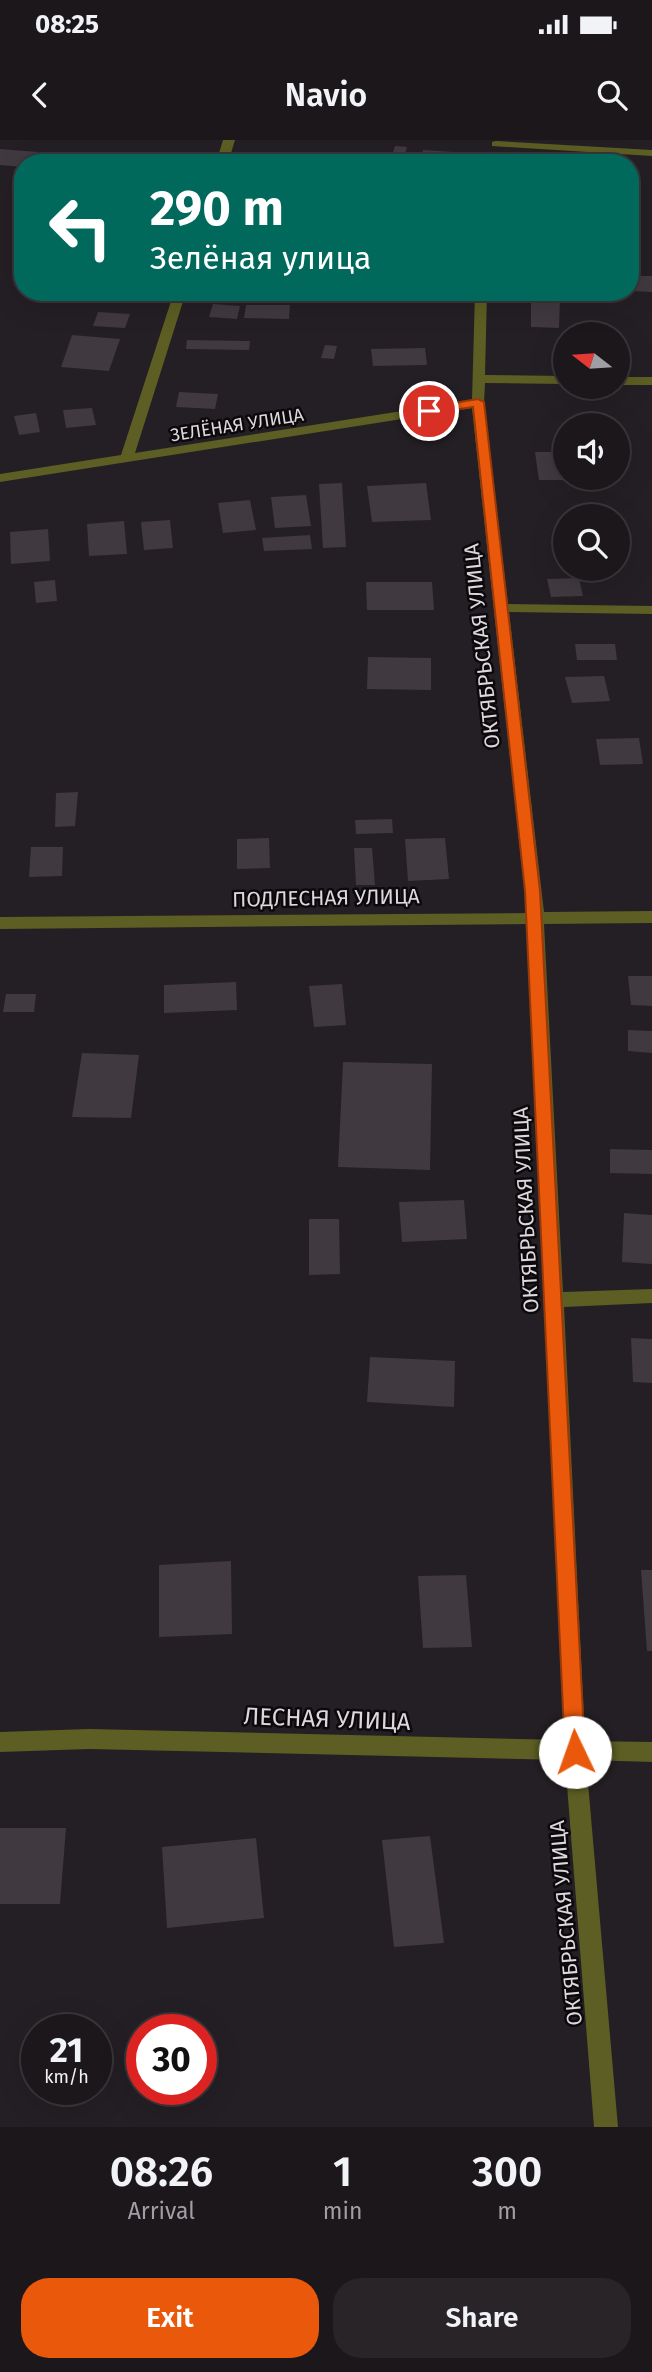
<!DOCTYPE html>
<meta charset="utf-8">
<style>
:root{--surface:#1b171b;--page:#282428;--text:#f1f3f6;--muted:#a09fa3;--line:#39363a;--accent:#ea580c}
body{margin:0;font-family:"Fira Sans",sans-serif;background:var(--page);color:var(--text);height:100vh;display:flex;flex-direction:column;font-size:26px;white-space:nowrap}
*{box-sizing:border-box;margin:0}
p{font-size:23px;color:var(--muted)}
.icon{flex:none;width:38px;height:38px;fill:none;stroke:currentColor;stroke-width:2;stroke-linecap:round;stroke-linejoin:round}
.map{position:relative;height:1987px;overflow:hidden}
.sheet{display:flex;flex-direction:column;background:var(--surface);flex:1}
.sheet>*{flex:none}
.hud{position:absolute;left:14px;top:14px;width:625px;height:147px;border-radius:28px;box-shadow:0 7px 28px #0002,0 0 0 2px var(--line);background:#00695c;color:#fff;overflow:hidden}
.needle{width:46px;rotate:287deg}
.buttons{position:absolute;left:553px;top:182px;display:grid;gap:14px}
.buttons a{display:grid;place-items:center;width:77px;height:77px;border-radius:50%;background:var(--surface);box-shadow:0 7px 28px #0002,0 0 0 2px var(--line);font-size:35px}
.speed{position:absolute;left:21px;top:1874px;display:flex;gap:14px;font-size:35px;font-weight:700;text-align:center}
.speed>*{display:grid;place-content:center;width:91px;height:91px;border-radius:50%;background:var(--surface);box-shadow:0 7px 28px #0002,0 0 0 2px var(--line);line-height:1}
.speed small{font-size:18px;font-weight:400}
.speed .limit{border:10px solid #d22;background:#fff;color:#111}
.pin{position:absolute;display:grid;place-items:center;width:60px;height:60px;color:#fff;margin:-30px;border:4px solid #fff;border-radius:50%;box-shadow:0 2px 7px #0007}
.me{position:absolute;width:77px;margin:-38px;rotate:357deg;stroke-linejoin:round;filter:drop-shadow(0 0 5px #0008)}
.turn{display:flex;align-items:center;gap:24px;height:147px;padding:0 21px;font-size:32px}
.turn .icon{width:91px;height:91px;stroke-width:2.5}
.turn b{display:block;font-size:49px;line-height:60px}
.eta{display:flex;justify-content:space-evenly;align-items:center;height:119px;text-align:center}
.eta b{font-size:42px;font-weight:600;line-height:49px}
.cta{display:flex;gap:14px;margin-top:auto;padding:14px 21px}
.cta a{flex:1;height:80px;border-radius:28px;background:var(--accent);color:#fff;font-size:28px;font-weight:600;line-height:80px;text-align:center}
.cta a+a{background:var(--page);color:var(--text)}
.status{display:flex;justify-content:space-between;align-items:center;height:49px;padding:0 35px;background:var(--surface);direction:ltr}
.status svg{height:19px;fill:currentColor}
header{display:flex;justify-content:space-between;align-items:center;height:91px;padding:0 21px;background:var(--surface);font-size:32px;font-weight:600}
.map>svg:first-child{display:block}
.building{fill:#40393f}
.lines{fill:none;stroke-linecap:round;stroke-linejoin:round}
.minor{fill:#5c5e23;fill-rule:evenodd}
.route{fill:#ea580c;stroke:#983908;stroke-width:2}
.labels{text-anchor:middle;stroke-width:5;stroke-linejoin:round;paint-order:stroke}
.far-street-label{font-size:18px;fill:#dcd8dc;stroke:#0c090c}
.street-label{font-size:21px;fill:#dcd8dc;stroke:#0c090c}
.near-street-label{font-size:24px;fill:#dcd8dc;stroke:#0c090c}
</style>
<div class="status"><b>08:25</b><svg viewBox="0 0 49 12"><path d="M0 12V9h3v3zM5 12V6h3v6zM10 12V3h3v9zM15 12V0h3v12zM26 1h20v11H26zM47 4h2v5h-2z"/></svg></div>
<header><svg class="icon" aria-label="back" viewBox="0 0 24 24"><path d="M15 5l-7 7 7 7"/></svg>Navio<svg class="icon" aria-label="search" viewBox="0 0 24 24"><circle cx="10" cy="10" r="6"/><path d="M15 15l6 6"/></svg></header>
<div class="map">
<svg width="652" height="1987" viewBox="0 0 652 1987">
<rect width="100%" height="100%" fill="#241f24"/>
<path class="building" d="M395,6L407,7L403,21L391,19Z
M0,9L38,12L32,23H23V27L0,25Z
M423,10L454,12L451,23H420Z
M630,136H652V152L630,151Z
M531,158H560L559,188L531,187Z
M213,164L240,166L237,179L209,177Z
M246,165H290L289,179L244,178Z
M98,172L130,174L125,188L93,186Z
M72,195L120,199L109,231L61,227Z
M187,200L250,201L249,210L186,209Z
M325,205L337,206L334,219L321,218Z
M425,208L427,225L373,226L371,209Z
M179,252L218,254L215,269L176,267Z
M92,268L96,285L66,288L63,270Z
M36,273L40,292L19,295L14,276Z
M535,312H565V340H539Z
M342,343L346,407L323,408L319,344Z
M426,343L431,380L372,382L367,346Z
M306,355L311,386L275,388L271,357Z
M250,360L256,390L223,393L218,363Z
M170,380L173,408L144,410L141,382Z
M124,381L127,414L89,416L87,384Z
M48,389L50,421L11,424L10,392Z
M310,395L312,409L264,411L262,398Z
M579,438L583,456L551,457L547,439Z
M55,440L57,461L36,463L34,442Z
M366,442H432L434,470H367Z
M575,504H615L617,520H577Z
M368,517L431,518V550L367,549Z
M604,536L610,561L572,563L565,537Z
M639,598L643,624L600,625L596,599Z
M78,652L75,686L55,687L56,653Z
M392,679L393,693L356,694L355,680Z
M269,698L270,728L237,729V699Z
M445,698L449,739L408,741L405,699Z
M31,707H63L62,736L29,737Z
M354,708H372L375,745H356Z
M628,836H652V866L631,865Z
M236,842L237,870L164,873V845Z
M342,844L346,885L314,887L309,846Z
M6,854H36L34,872H3Z
M628,890L652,891V913L628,911Z
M82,913L139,915L131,978L72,977Z
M343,922L432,924L430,1030L338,1027Z
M610,1009L652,1010V1034L610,1033Z
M464,1060L467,1099L402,1102L399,1062Z
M624,1073L652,1075V1124L622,1122Z
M309,1079H339L340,1134L309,1135Z
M631,1198L652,1199V1243L633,1242Z
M370,1217L455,1221L454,1267L367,1262Z
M231,1421L232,1494L159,1497V1425Z
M641,1430H652V1511H647Z
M466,1435L472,1507L423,1508L418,1436Z
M0,1688H66L60,1764H0Z
M430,1696L444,1803L394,1807L382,1700Z
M256,1698L264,1778L167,1788L162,1707Z"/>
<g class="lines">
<path class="minor" d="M223,0H235L228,23H216Z
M496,1L652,10V16L492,6V2Z
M174,152H186L135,313L472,260L475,152H487L485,235L565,236V244L485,243L484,263L508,464L652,466V474L509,472L544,772L652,771V783L544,784L563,1152L652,1149V1163L564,1167L585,1601L652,1602V1622L586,1620L618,1987H594L565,1620L89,1609L0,1612V1592L89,1589L564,1600L528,784L0,789V777L527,773L472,268L0,342V334L121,315Z
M618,237H652V245H618Z"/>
</g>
<path class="route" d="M478,259L484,262L540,751L585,1612L582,1618L575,1620L568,1618L565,1612L525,751L473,267L429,274L423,271L429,267Z"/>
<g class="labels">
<g class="far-street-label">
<text transform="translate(237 285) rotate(-9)" y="6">ЗЕЛЁНАЯ УЛИЦА</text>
</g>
<g class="street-label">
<text transform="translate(482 506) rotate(-96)" y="7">ОКТЯБРЬСКАЯ УЛИЦА</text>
<text transform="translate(326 758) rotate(-1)" y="7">ПОДЛЕСНАЯ УЛИЦА</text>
<text transform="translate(526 1070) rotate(-93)" y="7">ОКТЯБРЬСКАЯ УЛИЦА</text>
<text transform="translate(566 1783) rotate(-95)" y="7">ОКТЯБРЬСКАЯ УЛИЦА</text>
</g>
<g class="near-street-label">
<text transform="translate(327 1579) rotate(2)" y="8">ЛЕСНАЯ УЛИЦА</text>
</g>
</g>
</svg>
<div class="buttons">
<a><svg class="needle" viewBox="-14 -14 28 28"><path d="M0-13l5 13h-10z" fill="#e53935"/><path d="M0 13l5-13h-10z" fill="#a09fa3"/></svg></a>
<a><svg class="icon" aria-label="sound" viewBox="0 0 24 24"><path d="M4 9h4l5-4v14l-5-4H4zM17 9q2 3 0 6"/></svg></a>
<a><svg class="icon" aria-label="search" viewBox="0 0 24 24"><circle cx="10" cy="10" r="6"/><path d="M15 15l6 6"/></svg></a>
</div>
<div class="speed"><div>21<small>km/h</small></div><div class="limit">30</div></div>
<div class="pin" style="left:429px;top:271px;background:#d93025"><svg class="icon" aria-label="arrive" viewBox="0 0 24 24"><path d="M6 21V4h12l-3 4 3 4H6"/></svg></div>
<svg class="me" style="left:575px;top:1612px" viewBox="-20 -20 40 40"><circle r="19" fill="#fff"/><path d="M0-13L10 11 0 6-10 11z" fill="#ea580c"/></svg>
<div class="hud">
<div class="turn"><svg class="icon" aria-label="left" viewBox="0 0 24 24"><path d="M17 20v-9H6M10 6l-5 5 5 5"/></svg><div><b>290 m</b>Зелёная улица</div></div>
</div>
</div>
<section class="sheet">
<div class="eta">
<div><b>08:26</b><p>Arrival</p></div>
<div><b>1</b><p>min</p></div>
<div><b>300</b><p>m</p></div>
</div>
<div class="cta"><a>Exit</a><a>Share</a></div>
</section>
